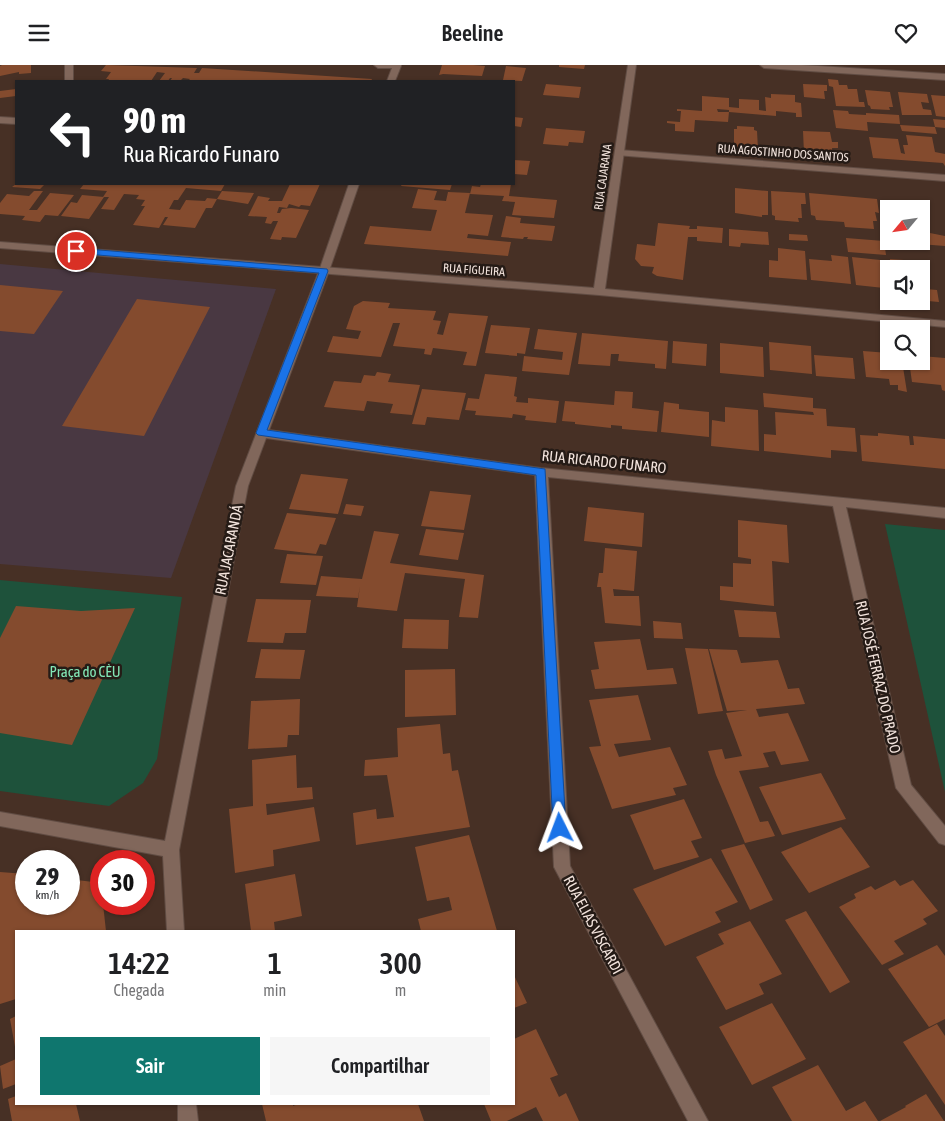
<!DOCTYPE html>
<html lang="pt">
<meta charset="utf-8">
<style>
:root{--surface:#fff;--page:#f6f6f6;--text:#202124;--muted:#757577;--accent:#0f766e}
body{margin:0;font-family:"Asap Condensed",sans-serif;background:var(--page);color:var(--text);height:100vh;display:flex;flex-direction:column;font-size:19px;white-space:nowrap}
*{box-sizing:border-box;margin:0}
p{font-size:16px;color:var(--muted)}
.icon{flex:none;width:28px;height:28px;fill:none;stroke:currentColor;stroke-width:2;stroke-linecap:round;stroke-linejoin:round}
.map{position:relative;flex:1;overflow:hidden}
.details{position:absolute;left:15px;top:865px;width:500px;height:175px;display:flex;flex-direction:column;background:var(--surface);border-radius:0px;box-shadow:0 1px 4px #0004}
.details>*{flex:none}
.guide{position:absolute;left:15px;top:15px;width:500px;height:105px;border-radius:0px;box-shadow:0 1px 4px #0004;background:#202124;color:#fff;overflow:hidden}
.needle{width:32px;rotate:241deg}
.fabs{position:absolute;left:880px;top:135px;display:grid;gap:10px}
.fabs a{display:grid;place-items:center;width:50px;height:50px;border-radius:0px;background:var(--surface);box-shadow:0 1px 4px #0004;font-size:25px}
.speed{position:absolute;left:15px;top:785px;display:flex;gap:10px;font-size:25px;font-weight:700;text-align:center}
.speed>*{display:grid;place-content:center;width:65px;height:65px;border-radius:50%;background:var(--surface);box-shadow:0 1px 4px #0004;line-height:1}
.speed small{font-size:12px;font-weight:400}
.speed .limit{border:8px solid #d22;background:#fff;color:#111}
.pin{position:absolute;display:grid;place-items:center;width:42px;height:42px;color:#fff;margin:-21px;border:2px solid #fff;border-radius:50%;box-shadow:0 1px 5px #0007}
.me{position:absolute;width:55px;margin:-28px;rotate:357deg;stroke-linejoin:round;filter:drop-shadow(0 0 4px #0008)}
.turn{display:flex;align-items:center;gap:18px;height:105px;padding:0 25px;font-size:22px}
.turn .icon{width:65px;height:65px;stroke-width:2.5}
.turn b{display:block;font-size:35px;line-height:42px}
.eta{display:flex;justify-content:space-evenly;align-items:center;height:85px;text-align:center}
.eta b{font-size:30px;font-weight:600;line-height:35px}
.action{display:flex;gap:10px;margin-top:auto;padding:10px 25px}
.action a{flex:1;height:58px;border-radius:0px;background:var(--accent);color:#fff;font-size:20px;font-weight:600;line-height:58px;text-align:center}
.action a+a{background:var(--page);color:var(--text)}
header{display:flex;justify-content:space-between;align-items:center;height:65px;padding:0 25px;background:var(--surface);font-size:22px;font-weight:600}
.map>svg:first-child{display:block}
.education{fill:#493842}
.green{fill:#1e523b}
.building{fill:#844b2e}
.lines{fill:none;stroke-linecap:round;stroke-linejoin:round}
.minor-casing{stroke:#604c43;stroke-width:2}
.tertiary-casing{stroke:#604c43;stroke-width:2}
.minor{fill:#81675b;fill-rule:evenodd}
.tertiary{fill:#81675b;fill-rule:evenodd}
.route{fill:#1a73e8;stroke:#114b97}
.labels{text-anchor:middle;stroke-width:5;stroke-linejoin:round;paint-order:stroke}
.far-street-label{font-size:12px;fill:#f3e4dd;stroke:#251b16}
.street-label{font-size:15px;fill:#f3e4dd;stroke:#251b16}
.park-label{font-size:15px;fill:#83e7b6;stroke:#251b16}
</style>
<header><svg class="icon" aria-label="menu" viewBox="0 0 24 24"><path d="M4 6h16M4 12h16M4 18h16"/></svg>Beeline<svg class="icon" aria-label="heart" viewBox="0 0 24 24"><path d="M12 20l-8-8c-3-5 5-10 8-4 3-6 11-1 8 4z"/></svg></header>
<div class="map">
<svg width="945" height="1056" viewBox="0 0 945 1056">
<rect width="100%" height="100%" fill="#473025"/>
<path class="education" d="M0,199L276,224L171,513L0,499Z"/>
<path class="green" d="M885,459L945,465V727Z
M0,515L182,532L157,694L143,718L109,741L0,726Z"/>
<path class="building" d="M2,0H31V8L19,9V7L0,11V1Z
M106,0L197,3L194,8H199L202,3L372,14L371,16L212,15L188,16L190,14L183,13L180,16H170L172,13H170L168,16H159L165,8L157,7L151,16H108L109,14H106L111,7L101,6Z
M442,0H473L485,1L482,11L443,9L439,10Z
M559,0H585L584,4L559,2Z
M506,1L526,3L522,16L503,15Z
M828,14L838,15L839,20H847L848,24H857L859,37H864L865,42L836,41L833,22L829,21Z
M546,19L581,22L579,33L543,30Z
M803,19L827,20V26H824L825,34L804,32Z
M16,24V31L0,33V26Z
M865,25L890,27L893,42H889L890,45L871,44L870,41L868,40Z
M898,27L927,29L929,38L921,37L923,44L931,45L932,50H902Z
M771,29L795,30V37L801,38L802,52H796V48L776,46V51L729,47V45L717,44L718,47H729L728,57L695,55L694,67L675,66V59L667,58V56L680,57L681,46H677V44L702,46V31L729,33V42L739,43V34L759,35V45L766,46L765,32L771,33Z
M931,30L945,31V52L936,51Z
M833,45L848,46L849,49L866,50V48L899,50L900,59L867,57L868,66L836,63Z
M514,52L523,53L521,62L514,61Z
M933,54L945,55V63L935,62Z
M900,60L935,62L937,69L902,66Z
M737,61L754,62V65L757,66L758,84L734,82V64H737Z
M546,63L585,66L583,78L569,77L568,81L543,79Z
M803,66L830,67L832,77H838V83H832L833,90L804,88Z
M906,70L932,72L935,87L945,89V101L943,98L873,93L869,72L898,74L901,88L905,89L903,80H908Z
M514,95L530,96L527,110L514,109Z
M16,119H45L40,124L12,122Z
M84,119H225L221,126L186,123L178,135H174L169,144L180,145L186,135L205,136L207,133L217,134L222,126L254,128L248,139L217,134L212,143H206L195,163L163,160L168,152H165L159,163L133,160L145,141H141L145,135L136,134L139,130L124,129L114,145L101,144L109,132H103L107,126L80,124Z
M290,119H320L310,141L301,140L299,142L289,139L287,143L279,142L277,148H280L282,144L291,143L309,145L296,173L282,172L281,175L270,174L278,156H273L271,159L265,158L267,152L248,151L258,131L270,133L268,136H282Z
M402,119H452L450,125L401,121Z
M481,119H511L509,131L557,135L554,153L512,150L515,137L502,136L504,131L470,129L472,121L480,122Z
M735,123L768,126V150H762V152L735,148Z
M418,124L437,126L434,135L446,136L448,127L470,128L465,148L493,150L488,171L468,169L467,173L511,177L508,191L364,179L370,161L431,166L437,145L412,143Z
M34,126H43L29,145H37L50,128L74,130L58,151L45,150L40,157L22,155L25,151L0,149V138L7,129L29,131Z
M771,126L805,128L806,139H801L802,153H798L799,157L775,155V151L772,150Z
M809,128L877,134L879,148L875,147L877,156H873L874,164L845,162L844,157L816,155L815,151L811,150Z
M82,130L104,132L89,154L61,151L71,137L77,138Z
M506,151L521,153L520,158L555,161L552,176L527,174L528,172H524L523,174L501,172Z
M880,152L889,153V177L884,176Z
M658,158L690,161L689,164H697V161L723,163L722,178L697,176V172H688L683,215L657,211L652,208L654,202L641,201L635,194L637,179L655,181Z
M921,159H929L930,168L945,171V181L919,179V176H921Z
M729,164L768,167L769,180L741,178L740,182L729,181Z
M789,169L807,170L808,176L789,175Z
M846,173L884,176L886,190L848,187Z
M778,183L805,186L807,215L769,212V195L778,196Z
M831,190L848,192L851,219L811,215L809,194L832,196Z
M852,192L880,195L884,223L856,220Z
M890,194L918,196L919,204H891Z
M0,220L63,226L34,269L0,266Z
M926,224L937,225L939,237L928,236Z
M137,234L210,242L144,371L62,361Z
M363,236L390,238L388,243L436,246L433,255L441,256L437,269L443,270L449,248L488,251L476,301L463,300L467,287L433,283L431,290L424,289L425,284L393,281L400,258H393L381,292L327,287L333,271L358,274L361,266L346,264L354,241Z
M491,260L530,263L525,289L517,288V291L485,288Z
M538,264L577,268L569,310L522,306L524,291L562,295L563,287L534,284Z
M582,268L668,276L666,304L655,303V299L618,296L619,289H611L610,301L578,299Z
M673,276L707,279L706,301L672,298Z
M769,277L811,281L812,309L770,305Z
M720,278L763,282L764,312L720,308Z
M863,286L889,288V296H902L907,327L898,325V320H890L889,314L866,312Z
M814,290L853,293L855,314L816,311Z
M921,291L945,293V326L942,325L941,320L912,317L909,296H921Z
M377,307L391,309L388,317L420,320L412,350L390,348L393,339L367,336L364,346L324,342L334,316L361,318L364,310L375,311Z
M485,309L517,312L514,331L517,332L516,337L528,338V333L559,336L556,358L525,355L526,351L513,349L512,353L475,350L476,346L465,345L468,333L479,334Z
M422,324L466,328L459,355L427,352L425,360L412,359Z
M615,326L633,327L632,343L659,346L657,367L622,364V361L611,360V363L575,359V357L562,356L565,336L614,340Z
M763,328L813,333V343L826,344L827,361L855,363L857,387L831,385V393L764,386V369L776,370L775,347L814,350L813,347L764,342Z
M664,337L679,339V344L709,347V372L661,367Z
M725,342L758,345L759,386L711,381L712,355L725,357Z
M878,368L909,371L910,380H914L913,371L945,374V404L862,396L860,370L878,371Z
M301,409L348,414L338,449L289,444Z
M430,426L471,430L464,465L421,461Z
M346,439L364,441L361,451L343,449Z
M588,442L644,448L642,482L584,476Z
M287,448L336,453L326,480L320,479L316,489L274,484Z
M738,455L787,460L789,498L772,496L774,541L720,535V521L733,522V498L751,499V494L738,492Z
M426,464L464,468L458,495L419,490Z
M374,466L399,469L390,498L484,510L478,553L459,552L465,514L405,508L397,546L357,542L360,521L358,533L316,531L321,511L362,514Z
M605,483L637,486L634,526L613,524L614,531H639L641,561L605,558L601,522H597L599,508H603Z
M287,489L323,491L316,520L280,518Z
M256,534L311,535L306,568H285L283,578L247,577Z
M16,541L81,546L135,543L72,680L0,668V573Z
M734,545L776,547L780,573L739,572Z
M404,554L449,555L448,584L402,583Z
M653,556L681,558L683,574L654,573Z
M640,574L647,605L673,603L677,619L595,624L591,605L599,604L594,577Z
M685,583L708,584L723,646L698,649Z
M261,584L305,585L300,614L255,613Z
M709,584L737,585L741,598L778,595L788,624L799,623L805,639L756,644L759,652L788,648L809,696L781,700L775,686L763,688L769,702L739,706L760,757L768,756L775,771L745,778L716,710L708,686L722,684L725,694L742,691L726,648L747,645L727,646Z
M455,604L456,650L405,652V605Z
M638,630L651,675L614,679L619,692L670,682L687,720L673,723L676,730L612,744L589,682L601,681L589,635Z
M300,634L299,670H288L287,682L248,684L251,636Z
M440,659L443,689L450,688L452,706L458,705L470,762L356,780L353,748L376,744L377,754L394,752L387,710L364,711L365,695L398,692L397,663Z
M296,690L297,723L312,722L313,734L266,739L267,750L314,742L320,776L273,785L274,801L235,808L229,744L253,741L252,695Z
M821,708L846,754L782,770L759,722Z
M684,734L702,773L691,776L699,792L654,805L630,750Z
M841,762L870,802L809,828L781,787Z
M469,770L497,866H421L418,854L452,845L449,832L427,836L415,782Z
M744,779L773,835L750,845L721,785Z
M711,793L738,837L715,847L721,857L665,881L633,824Z
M0,807L26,809V839H69V814L101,818V839H103L106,866H16V934L0,939Z
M295,809L302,851L274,857L275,866H251L245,819Z
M895,815L900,821L913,815L938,846L923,854L927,859L894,876L904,889L882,900L839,842L856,833L854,829L871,821L875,825Z
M806,846L850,917L830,928L785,855Z
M750,856L782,909L759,919L764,929L726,945L696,892L724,879L718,869Z
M937,880L945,891V954L929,962L888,904Z
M514,910L527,938L514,943Z
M772,938L806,994L752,1020L719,962Z
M16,951V982H15L10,954Z
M937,959L945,971V1040L903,977Z
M536,964L558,1010L550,1013L559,1032L566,1028L579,1056H543L536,1042L507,1056H491L484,1039H514V974Z
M16,994V1019L3,1024L0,1001Z
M818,1000L846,1046L865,1036L878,1056H792L772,1022Z
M926,1029L944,1056H880L906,1042L905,1041Z
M16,1031V1039H76L80,1056H12L8,1034Z
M262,1039H293V1041L298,1039H418L424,1056H266Z"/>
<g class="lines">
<defs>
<path id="minor" d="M65,0H73V16H65Z
M374,0H401V1L395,16H387L392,3H378Z
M760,0H802L945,9V15L764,3Z
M0,52L16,53V59L0,58Z
M619,85L945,110V116L616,90V86Z
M349,119H359L329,206L269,365L541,403L945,443V453L846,442L911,720L945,761V780L939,778L896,723L833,441L548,412L570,801L708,1056H688L554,802L535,410L266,373L248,421L179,785L184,866H167L163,791L0,761V747L165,776L236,421L319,206Z
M178,1039H196L198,1056H178Z"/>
<path id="tertiary" d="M628,0H636L605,224L945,256V262L599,230L0,183V177L594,223Z"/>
</defs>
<use href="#minor" class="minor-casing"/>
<use href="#tertiary" class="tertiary-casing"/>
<use href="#minor" class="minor"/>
<use href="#tertiary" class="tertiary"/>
</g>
<path class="route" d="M76,183L327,204L328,206L267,365L545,404L566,763L564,767L560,769L555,767L553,763L536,410L258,370L256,368L319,208L73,188L72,186Z"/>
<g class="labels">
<g class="far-street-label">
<text transform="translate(783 88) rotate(4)" y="4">RUA AGOSTINHO DOS SANTOS</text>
<text transform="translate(603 112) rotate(-82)" y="4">RUA CAJARANA</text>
<text transform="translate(474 205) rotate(4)" y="4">RUA FIGUEIRA</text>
</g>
<g class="street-label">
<text transform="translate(604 397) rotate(6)" y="5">RUA RICARDO FUNARO</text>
<text transform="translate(229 485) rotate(-79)" y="5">RUA JACARANDÁ</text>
<text transform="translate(878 612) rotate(77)" y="5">RUA JOSÉ FERRAZ DO PRADO</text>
<text transform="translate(593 860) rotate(62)" y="5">RUA ELIAS VISCARDI</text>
</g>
<g class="park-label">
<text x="85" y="612">Praça do CÈU</text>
</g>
</g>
</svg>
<div class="fabs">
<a><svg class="needle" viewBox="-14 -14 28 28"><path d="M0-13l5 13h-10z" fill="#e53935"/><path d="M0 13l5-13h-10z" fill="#757577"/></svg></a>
<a><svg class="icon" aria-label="sound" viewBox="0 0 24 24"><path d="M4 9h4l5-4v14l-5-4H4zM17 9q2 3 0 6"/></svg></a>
<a><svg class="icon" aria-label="search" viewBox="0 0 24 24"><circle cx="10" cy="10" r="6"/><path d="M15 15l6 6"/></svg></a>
</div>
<div class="speed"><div>29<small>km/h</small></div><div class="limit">30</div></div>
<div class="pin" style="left:76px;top:186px;background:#d93025"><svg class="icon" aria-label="arrive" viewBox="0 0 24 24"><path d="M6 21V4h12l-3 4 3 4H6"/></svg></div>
<svg class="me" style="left:560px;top:763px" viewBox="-20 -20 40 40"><path d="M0-17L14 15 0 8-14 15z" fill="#1a73e8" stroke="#fff" stroke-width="4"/></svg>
<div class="guide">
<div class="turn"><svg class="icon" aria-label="left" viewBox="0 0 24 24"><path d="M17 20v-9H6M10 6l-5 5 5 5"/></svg><div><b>90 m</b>Rua Ricardo Funaro</div></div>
</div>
<section class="details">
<div class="eta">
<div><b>14:22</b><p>Chegada</p></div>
<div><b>1</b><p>min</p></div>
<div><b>300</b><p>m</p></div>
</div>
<div class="action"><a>Sair</a><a>Compartilhar</a></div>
</section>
</div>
